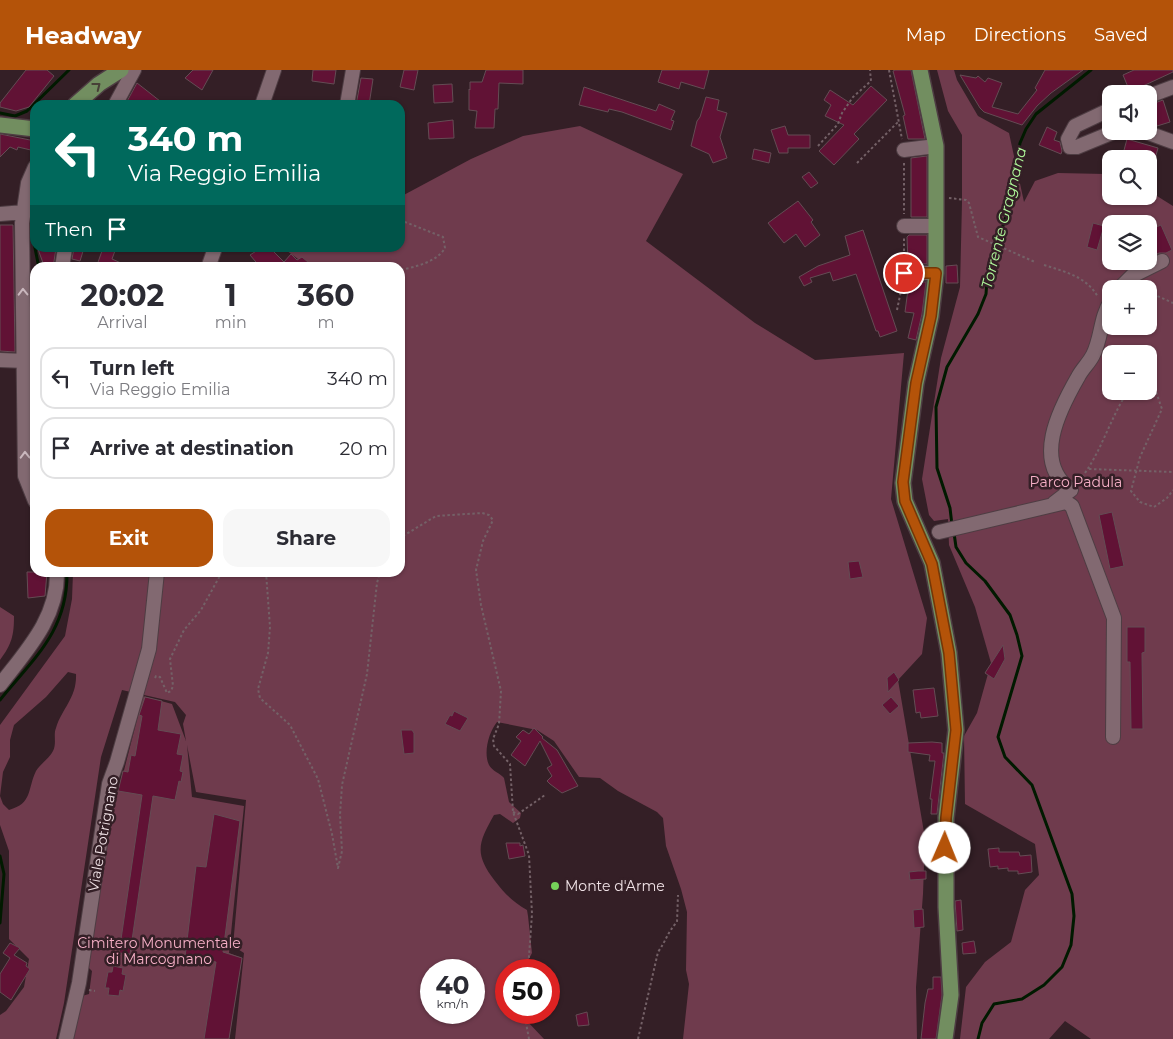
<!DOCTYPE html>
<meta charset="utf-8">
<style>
:root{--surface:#fff;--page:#f7f7f7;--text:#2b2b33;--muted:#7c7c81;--line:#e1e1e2;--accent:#b45309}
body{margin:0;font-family:Montserrat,sans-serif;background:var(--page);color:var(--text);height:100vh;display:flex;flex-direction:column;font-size:19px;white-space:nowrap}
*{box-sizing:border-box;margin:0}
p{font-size:16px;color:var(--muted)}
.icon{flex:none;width:28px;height:28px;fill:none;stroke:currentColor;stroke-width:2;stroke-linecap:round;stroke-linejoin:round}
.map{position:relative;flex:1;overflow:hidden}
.details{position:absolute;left:30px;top:192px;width:375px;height:315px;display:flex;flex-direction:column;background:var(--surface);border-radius:15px;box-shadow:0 1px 4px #0004}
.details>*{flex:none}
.banner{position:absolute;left:30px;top:30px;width:375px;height:152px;border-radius:15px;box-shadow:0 1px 4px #0004;background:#00695c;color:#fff;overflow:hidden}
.buttons{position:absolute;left:1102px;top:15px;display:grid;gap:10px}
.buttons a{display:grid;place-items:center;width:55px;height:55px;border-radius:10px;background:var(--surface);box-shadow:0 1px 4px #0004;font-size:25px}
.speed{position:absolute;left:420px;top:889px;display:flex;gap:10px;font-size:25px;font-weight:700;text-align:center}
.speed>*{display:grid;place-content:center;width:65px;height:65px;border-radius:50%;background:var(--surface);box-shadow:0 1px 4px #0004;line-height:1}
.speed small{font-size:12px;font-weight:400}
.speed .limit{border:8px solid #d22;background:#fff;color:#111}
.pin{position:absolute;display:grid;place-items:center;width:42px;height:42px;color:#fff;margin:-21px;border:2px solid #fff;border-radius:50%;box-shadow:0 1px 5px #0007}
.me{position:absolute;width:55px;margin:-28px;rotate:1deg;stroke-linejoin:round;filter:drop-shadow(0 0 4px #0008)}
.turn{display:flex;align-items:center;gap:18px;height:105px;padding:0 15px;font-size:22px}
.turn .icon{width:65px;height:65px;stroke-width:2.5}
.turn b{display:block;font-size:35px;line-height:42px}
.then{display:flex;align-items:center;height:48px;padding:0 15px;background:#0003;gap:10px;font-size:19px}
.eta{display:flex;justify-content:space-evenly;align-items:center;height:85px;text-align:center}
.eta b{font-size:30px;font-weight:700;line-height:35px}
.button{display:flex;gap:10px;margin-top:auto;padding:10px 15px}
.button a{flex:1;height:58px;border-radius:15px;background:var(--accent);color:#fff;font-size:20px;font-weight:700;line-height:58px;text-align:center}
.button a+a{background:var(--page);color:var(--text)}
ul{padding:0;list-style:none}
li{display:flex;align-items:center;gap:15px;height:62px;margin:0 10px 8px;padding:0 5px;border:2px solid var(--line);border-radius:15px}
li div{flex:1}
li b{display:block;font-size:19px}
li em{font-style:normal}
header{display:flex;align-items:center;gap:30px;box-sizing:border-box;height:70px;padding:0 25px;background:var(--accent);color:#fff}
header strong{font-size:24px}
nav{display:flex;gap:28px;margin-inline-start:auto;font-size:18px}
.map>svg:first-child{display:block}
.green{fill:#6f3b4d;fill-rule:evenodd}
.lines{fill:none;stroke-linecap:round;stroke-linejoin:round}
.stream{stroke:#011a00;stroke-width:3}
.building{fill:#611235;stroke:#644c54}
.minor-casing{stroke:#4e3d43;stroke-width:16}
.major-casing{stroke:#4e3d43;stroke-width:18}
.path{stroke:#746167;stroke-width:2;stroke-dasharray:2.5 2.5;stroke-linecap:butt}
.minor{stroke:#826971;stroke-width:14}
.major{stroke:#728e60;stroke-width:15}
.oneway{stroke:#474037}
.oneway2{stroke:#cab8be}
.route-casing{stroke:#753606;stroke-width:12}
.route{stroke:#b45309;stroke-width:9}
.poi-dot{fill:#76d25a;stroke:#341f26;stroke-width:2}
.labels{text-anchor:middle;stroke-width:5;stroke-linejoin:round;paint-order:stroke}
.park-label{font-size:14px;fill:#f7b0c7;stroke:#341f26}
.street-label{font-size:14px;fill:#f1e3e7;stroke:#341f26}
.poi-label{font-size:14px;fill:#f1e3e7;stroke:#341f26;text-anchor:start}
.water-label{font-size:15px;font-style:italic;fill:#b1fb9c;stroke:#341f26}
</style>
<header>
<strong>Headway</strong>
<nav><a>Map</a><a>Directions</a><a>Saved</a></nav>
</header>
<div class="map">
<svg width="1173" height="969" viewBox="0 0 1173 969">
<rect width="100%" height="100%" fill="#341f26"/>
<path class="green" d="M937,0H954L957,10L978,46L1009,63L1024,132L1035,111L1058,103L1105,104L1111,105V126H1149V121L1173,136V969H1091L1065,951L1049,969H960L966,917L985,892L1011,872L1025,820L1039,805L1035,774L965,734L964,666L977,643L991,593L975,537L949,475L948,449L934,451L929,445L922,409L941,288L960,217L962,132V65L948,41ZM1111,154H1149V191H1111ZM1111,219H1149V256H1111ZM1111,284H1149V321H1111Z
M580,56L683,104L646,171L755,253L815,290L904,283L891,429L927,548L922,584L898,610L925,768L923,824L916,917L917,969H683L689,914L686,900L687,842L681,819L666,776L663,748L657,742L618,721L600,708L579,707L554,671L537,660L497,652C489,662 483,682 489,695C492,701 500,703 504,708L509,732L521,743L520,748L513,753L500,744L494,745C478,773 474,784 495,811C505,824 513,832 527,840L528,846L532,883L523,900H506V942L526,943L527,951L544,969H235L244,883L233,876L246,730L196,722L187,675L192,727L244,736L229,883L242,888L229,969H73L82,926L89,924L92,901L87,896L114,715L120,716L143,626L172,634L186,671L183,654L186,645L175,632L122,620L101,687L64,933L56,969H0V945L6,941L24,917L29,889L9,869V781L0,755V655L65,566L72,529L73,503L400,502V198L297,197L298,189L283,178H400V127L471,89L523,66ZM68,602L76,604C77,628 62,638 56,658C53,665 57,673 53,681C50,688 40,694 36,701C27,720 33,733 9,740L3,734L0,726L3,702L10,687V670L14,655L46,627ZM431,900H474V942H431Z
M0,537L14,546C14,565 12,574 0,590Z"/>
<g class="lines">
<path class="stream" d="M0,43L15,46L27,41L69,0
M35,146L33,168L39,198
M35,367V376
M952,455L950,438L937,398L936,337L947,297L978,244L986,224L987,210L1007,142L1020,73L1026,59L1036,44L1091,0
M954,463L956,477L966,493L985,511L1010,545L1017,565L1022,586L998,667L1005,687L1032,715L1072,824L1074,846L1071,875L1062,897L1044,915L1022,929L994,934L982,953L978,969
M0,630C33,589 68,561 67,502
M0,786L4,804L0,853"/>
</g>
<path class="building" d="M26,0H47L54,6L29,37L16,41L0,37V33Z
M193,0H213L202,20L185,8Z
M313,0H336L334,14L312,11Z
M404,0H418L414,20L400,17Z
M486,0H523V14L499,13L498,39H495L494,58H475L477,41L469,40V19L470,20V12H482Z
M662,0H709L704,19L681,12L679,19L658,12Z
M895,0H911L925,69H908L903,46L905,45L893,1Z
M1045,0H1083L1051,23L1037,36L1022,55L984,42L980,38L960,5L976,8L978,6L985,12L988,8L1002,13L992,37L1018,44L1037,20L1035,18Z
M1134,0H1173V2L1130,22L1123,5Z
M361,8L373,9L369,35H356Z
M137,13L146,20L165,35H125Z
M452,14L453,32L434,33L433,15Z
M871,16L887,30L854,64L859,69L834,95L819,81L844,55L825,46L831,35L824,30L830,20L853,35Z
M584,17L656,41L659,34L675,41L671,50L674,51L671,60L622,42L609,39L608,42L579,35Z
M706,27L719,30L717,40L727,43L720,67L727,88L713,93L709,84L691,76L697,51L700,47Z
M1163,30L1170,52L1157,56L1156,52L1149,54V35Z
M453,50L454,68L429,69L428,53Z
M785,56L788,65H810V78H788V83H779L771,60Z
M1047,57L1057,62L1054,70L1060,72L1062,81L1061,84L1039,75Z
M0,64L35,71V81L18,77L17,80L10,77L0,87Z
M1127,69L1158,78L1155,89H1133V87L1123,84Z
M754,79L771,83L769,93L752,89Z
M927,86V147H911V88Z
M809,102L818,113L811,118L802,107Z
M798,131L813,150L811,152L820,165L805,177L796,164L784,173L768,153Z
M1093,153L1104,156L1097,180L1087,177Z
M0,155H13L15,282L0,281Z
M1161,155L1172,180L1166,183H1159L1149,188V160Z
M863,160L897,261L880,267L878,261H876L856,204L833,211L830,202L810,208L812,212L804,216L799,207L818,196L850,185L845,166Z
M909,165H927V194L908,193L907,167Z
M40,178H56L53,198H47V193H43L38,179Z
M74,178H84L80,191L72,189Z
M103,178H116L112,189L132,198H96Z
M261,178H270L284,192L291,184L297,190L302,187L315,198H261L250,185Z
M957,195L958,213H946V196Z
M909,212H926L922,244L916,270L908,268L914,243L905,242Z
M1112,442L1124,496L1110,499L1099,445Z
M859,491L863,507L850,509L848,492Z
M27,502H47L45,526L28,528Z
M1127,557H1145V582L1142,583L1143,659H1131L1130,592H1127Z
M1003,575L1005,589L994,609L985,603Z
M894,602L899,610L888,622L887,608Z
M934,618L938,646L921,648L920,642L916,643L913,620Z
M145,627L162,631L158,660L181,664L177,684L183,685L180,701L183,702L181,712L179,711L175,730L153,726L130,884L119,883L142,725L118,721L123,701L128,702L131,685L135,686L142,646L139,645Z
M891,627L899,636L890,644L882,635Z
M454,641L468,648L460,661L445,654L450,645L452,646Z
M534,658L543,667L542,668L557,680L578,716L562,723L550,714L547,711L552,706L547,698L552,695L540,671L525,696L511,685L521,671L516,667L523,660L529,664Z
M401,660H412L414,663V683L404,684Z
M932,672L942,673V683H944L937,744H931L932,729H930L935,691H929L930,685L908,682V673Z
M214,744L240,751L223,882L242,888L229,969H204L216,892L185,887L196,796L206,797Z
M506,773H520V776L523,775L525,786L509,789Z
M999,778V782H1019L1020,786L1031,785L1032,802L1018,804V801H1008V798L998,799V796L990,797L988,779Z
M918,801H926V809L910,810L909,802Z
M961,830L963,860L957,861L955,831Z
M923,839L924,857L914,858L913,840Z
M974,871L976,883L963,884L962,873Z
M10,873L20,878L14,885L27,893L26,896L30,899L11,930L0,922V904L10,888L3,883Z
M113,896L123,898L122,904L126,905L123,921L120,920L119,926L108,925L109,918H105L108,902H112Z
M933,907H941L942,925L936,969H921L925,933L928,919H933Z
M587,942L589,955L578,956L576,945Z"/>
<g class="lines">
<defs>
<path id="minor" d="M1149,26L1173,17
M115,35L134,0
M262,35L274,0
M347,35L353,0
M1111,39L1075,56L1068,69L1070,77H1077L1116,61
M1143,61L1173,72
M904,80L936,76
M35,97L28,113L22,153L25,406L35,431
M0,144L24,142
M904,156H935
M62,198L65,178
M208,198L215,178
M903,203H936
M1119,219L1132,206L1162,191
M0,290L25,291
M1054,433L1071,420C1032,392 1059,340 1078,307C1082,299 1089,293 1093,285C1102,267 1100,248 1111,231
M939,462L1066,432L1072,436L1114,548L1113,667
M0,615C26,581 58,548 57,502
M66,969L79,913L109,714L117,692L149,579L157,502"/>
<path id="major" d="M920,0L936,76V203L931,246L916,313L903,413L905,431L932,493L949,583L956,660L946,748V837L951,925L945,969
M75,35L99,14L121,0
M0,55L35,59"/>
</defs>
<use href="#minor" class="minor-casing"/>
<use href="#major" class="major-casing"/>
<path class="path" d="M889,0L902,69
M818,76L838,54L842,43L853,27L871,11L870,0
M857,93L899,51
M904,93V144
M949,128L966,130L969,133L978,167L1035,192
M400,150L443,167L445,178C437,192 415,197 400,200
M904,191V168
M1044,195C1065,202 1086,206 1098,227
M1149,229L1155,225L1173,233
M897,240L902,216
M1149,316L1155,319L1162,339L1140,387L1131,421L1140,432L1154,437L1167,428L1173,420
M1089,399L1173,402
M1079,411C1101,384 1109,350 1128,321
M400,470L403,466L436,446L482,443L489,445L493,450L483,471L476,500L481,535L501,621L499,654L493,669L494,676L510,694L513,742L529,785L532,844L528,900
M266,502L270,557L268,583L258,619L260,628L290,655L318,709L332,764L338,798L342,781L340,745L342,715L367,604L377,513L380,502
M155,608L156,606L160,607L167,623L171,621L173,616L170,589L184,560L201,540L222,502
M513,742L518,744L545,725
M89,920L95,921
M524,942L529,969
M638,969L658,882C666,871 667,863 677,852L678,825"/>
<use href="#minor" class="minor"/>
<use href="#major" class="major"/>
</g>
<defs><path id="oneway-chevron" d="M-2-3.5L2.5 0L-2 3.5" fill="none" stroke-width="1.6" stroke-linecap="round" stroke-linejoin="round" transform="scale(1.25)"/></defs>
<use class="oneway" href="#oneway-chevron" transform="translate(97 16) rotate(-38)"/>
<g class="oneway2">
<use href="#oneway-chevron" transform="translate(23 222) rotate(-91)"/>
<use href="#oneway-chevron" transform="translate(25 385) rotate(-91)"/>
</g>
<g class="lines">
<defs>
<path id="route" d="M904,203H936L931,246L916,313L903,412L905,431L932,494L949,583L956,660L946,748L945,778"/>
</defs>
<use href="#route" class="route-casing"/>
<use href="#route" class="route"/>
</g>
<circle class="poi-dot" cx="555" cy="816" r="5"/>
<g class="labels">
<g class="park-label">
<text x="1076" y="417">Parco Padula</text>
<text x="159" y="878">Cimitero Monumentale<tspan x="159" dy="16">di Marcognano</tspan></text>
</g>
<g class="street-label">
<text transform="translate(103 764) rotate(-80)" y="5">Viale Potrignano</text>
</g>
<g class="poi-label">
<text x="565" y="821">Monte d'Arme</text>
</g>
<g class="water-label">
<text transform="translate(1004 148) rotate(-76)" y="5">Torrente Gragnana</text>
</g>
</g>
</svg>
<div class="buttons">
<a><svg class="icon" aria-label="sound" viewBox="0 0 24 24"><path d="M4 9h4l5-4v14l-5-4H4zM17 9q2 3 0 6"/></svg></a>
<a><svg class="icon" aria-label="search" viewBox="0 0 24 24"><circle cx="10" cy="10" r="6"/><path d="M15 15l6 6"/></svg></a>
<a><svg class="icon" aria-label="layers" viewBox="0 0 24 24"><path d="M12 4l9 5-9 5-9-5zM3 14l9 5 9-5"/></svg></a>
<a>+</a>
<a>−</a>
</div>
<div class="speed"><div>40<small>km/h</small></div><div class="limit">50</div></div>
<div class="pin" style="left:904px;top:203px;background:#d93025"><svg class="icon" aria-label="arrive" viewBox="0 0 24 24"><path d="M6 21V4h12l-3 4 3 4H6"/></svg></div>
<svg class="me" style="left:945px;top:778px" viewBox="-20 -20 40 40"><circle r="19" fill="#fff"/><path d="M0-13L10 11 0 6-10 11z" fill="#b45309"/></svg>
<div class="banner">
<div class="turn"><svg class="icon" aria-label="left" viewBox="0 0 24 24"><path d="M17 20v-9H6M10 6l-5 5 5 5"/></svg><div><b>340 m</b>Via Reggio Emilia</div></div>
<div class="then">Then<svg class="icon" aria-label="arrive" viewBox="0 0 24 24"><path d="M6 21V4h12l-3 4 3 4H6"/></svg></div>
</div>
<section class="details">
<div class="eta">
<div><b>20:02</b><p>Arrival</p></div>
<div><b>1</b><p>min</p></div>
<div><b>360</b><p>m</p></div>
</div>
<ul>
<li><svg class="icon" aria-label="left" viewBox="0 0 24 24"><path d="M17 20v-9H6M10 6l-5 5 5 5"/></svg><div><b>Turn left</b><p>Via Reggio Emilia</p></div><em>340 m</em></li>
<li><svg class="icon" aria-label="arrive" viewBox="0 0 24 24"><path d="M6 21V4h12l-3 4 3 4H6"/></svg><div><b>Arrive at destination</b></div><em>20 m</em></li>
</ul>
<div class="button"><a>Exit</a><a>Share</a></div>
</section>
</div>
